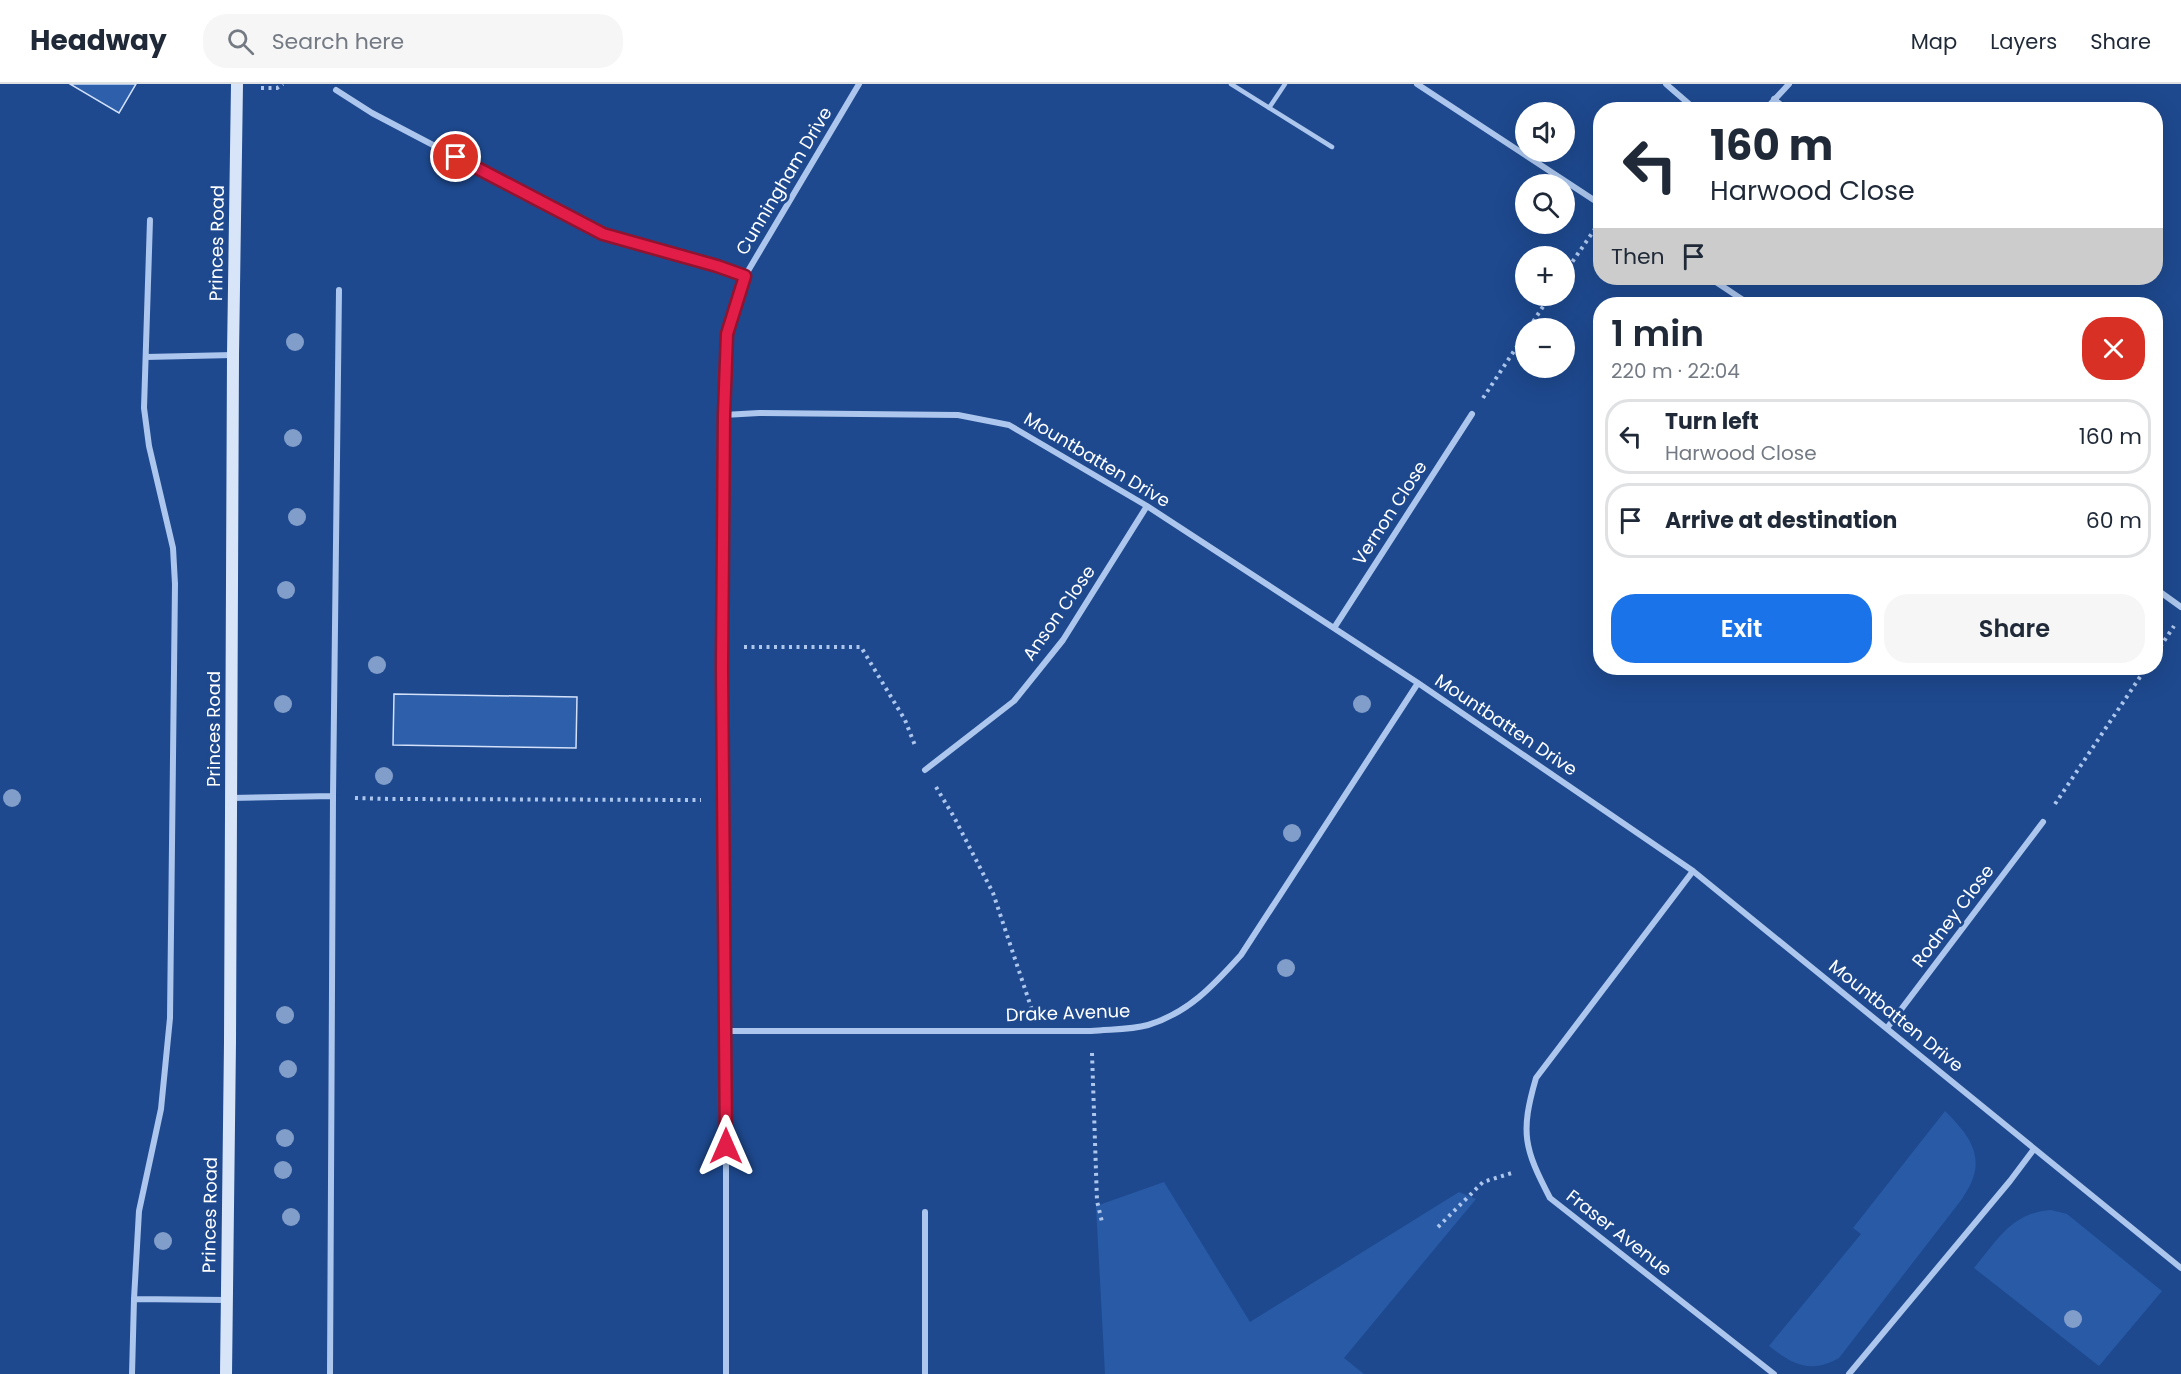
<!DOCTYPE html>
<meta charset="utf-8">
<style>
:root{--surface:#fff;--page:#f6f6f7;--text:#1f2937;--muted:#747a83;--line:#e0e1e3;--accent:#1a73e8}
body{margin:0;font-family:Poppins,sans-serif;background:var(--page);color:var(--text);height:100vh;display:flex;flex-direction:column;font-size:22px;white-space:nowrap}
*{box-sizing:border-box;margin:0}
p{font-size:20px;color:var(--muted)}
.icon{flex:none;width:33px;height:33px;fill:none;stroke:currentColor;stroke-width:2;stroke-linecap:round;stroke-linejoin:round}
.map{position:relative;flex:1;overflow:hidden}
.sheet{position:absolute;left:1593px;top:213px;width:570px;height:378px;display:flex;flex-direction:column;background:var(--surface);border-radius:24px;box-shadow:0 6px 24px #0002}
.sheet>*{flex:none}
.top-card{position:absolute;left:1593px;top:18px;width:570px;height:183px;border-radius:24px;box-shadow:0 6px 24px #0002;background:#fff;color:var(--text);overflow:hidden}
.tools{position:absolute;left:1515px;top:18px;display:grid;gap:12px}
.tools a{display:grid;place-items:center;width:60px;height:60px;border-radius:50%;background:var(--surface);box-shadow:0 6px 24px #0002;font-size:30px}
.pin{position:absolute;display:grid;place-items:center;width:51px;height:51px;color:#fff;margin:-26px;border:3px solid #fff;border-radius:50%;box-shadow:0 2px 6px #0007}
.me{position:absolute;width:66px;margin:-33px;rotate:0deg;stroke-linejoin:round;filter:drop-shadow(0 0 4px #0008)}
.turn{display:flex;align-items:center;gap:21px;height:126px;padding:0 18px;font-size:27px}
.turn .icon{width:78px;height:78px;stroke-width:2.5}
.turn b{display:block;font-size:42px;line-height:51px}
.then{display:flex;align-items:center;height:57px;padding:0 18px;background:#0003;gap:12px;font-size:22px}
.round{display:grid;place-items:center;flex:none;width:63px;height:63px;border-radius:24px;background:var(--page)}
.summary{display:flex;align-items:center;justify-content:space-between;height:102px;padding:0 18px}
h1{font-size:36px;font-weight:600;line-height:45px}
.cta{display:flex;gap:12px;margin-top:auto;padding:12px 18px}
.cta a{flex:1;height:69px;border-radius:24px;background:var(--accent);color:#fff;font-size:24px;font-weight:600;line-height:69px;text-align:center}
.cta a+a{background:var(--page);color:var(--text)}
ul{padding:0;list-style:none}
li{display:flex;align-items:center;gap:18px;height:75px;margin:0 12px 9px;padding:0 6px;border:3px solid var(--line);border-radius:24px}
li div{flex:1}
li b{display:block;font-size:22px}
li em{font-style:normal}
header{display:flex;align-items:center;gap:36px;box-sizing:border-box;height:84px;padding:0 30px;background:var(--surface);border-bottom:2px solid var(--line)}
header strong{font-size:28px}
nav{display:flex;gap:33px;margin-inline-start:auto;font-size:21px}
.search{width:420px;height:54px;background:var(--page);display:flex;align-items:center;gap:15px;box-sizing:border-box;padding:0 21px;border-radius:24px;color:var(--muted);font-size:22px}
.map>svg:first-child{display:block}
.green{fill:#285aa6}
.building{fill:#2e5fab;stroke:#d2e1f9;stroke-width:1.5}
.lines{fill:none;stroke-linecap:round;stroke-linejoin:round}
.path{stroke:#acc6ed;stroke-width:4;stroke-dasharray:3 4.5;stroke-linecap:butt}
.lane{stroke:#acc6ed;stroke-width:4.5}
.street{stroke:#acc6ed;stroke-width:6}
.secondary{stroke:#d8e5f9;stroke-width:12}
.tree{fill:#819dc9}
.route-casing{stroke:#92132f;stroke-width:15}
.route{stroke:#e11d48;stroke-width:10}
.labels{text-anchor:middle;stroke-width:6;stroke-linejoin:round;paint-order:stroke}
.street-label{font-size:18px;fill:#fff;stroke:#1e498e}
</style>
<header>
<strong>Headway</strong>
<div class="search"><svg class="icon" aria-label="search" viewBox="0 0 24 24"><circle cx="10" cy="10" r="6"/><path d="M15 15l6 6"/></svg>Search here</div>
<nav><a>Map</a><a>Layers</a><a>Share</a></nav>
</header>
<div class="map">
<svg width="2181" height="1290" viewBox="0 0 2181 1290">
<rect width="100%" height="100%" fill="#1e498e"/>
<path class="green" d="M1945,1027C1963,1045 1983,1066 1973,1094C1971,1101 1966,1108 1962,1115L1839,1274C1810,1290 1793,1281 1769,1262L1861,1150L1853,1144Z
M1164,1098L1250,1238L1459,1108L1476,1115L1344,1274L1364,1290H1105L1096,1122Z
M2051,1126L2067,1130L2162,1207L2099,1282L1974,1184C1998,1156 2011,1129 2051,1126Z"/>
<path class="building" d="M70,0H136L119,29Z
M394,610L577,613L576,664L393,661Z"/>
<g class="lines">
<path class="path" d="M261,4H277L283,0
M1564,190L1597,142
M1529,244L1550,212
M1483,314L1526,249
M744,563H861L905,636L916,664
M2156,569L2174,542
M936,703L954,733L993,809L1032,926
M355,714L390,715L701,716
M2055,720L2146,584
M1092,969L1097,1117L1102,1138
M1438,1143L1483,1098L1515,1088"/>
<path class="lane" d="M1231,0L1332,63
M1269,24L1285,0"/>
<path class="street" d="M1417,0L1600,120
M1666,0L1696,26
M336,6L372,29L603,150L717,182L745,192
M1774,15L1787,26
M1765,26L1789,0
M1710,194L1749,220
M146,273L233,271
M724,331L759,329L958,331L1009,341L1147,422L1418,599L1693,787L2181,1184
M2156,505L2181,523
M1334,544L1472,330
M925,686L1014,617L1063,556L1147,422
M231,714L333,712
M1693,787L1536,994C1520,1049 1524,1064 1550,1114L1774,1290
M1887,944L2043,738
M726,947H1091C1109,945 1130,946 1148,941C1188,929 1213,902 1241,871L1418,599
M134,1215L226,1216
M132,1290L134,1215L139,1127L161,1025L170,934L175,500L173,464L149,362L144,324L150,136
M330,1290L333,712L339,206
M726,1290V947L722,562L724,331L727,250L745,192L859,0
M925,1290V1128
M1849,1290L2010,1097L2034,1065"/>
<path class="secondary" d="M226,1290L230,958L233,271L237,0"/>
</g>
<g class="tree">
<circle cx="295" cy="258" r="9"/>
<circle cx="293" cy="354" r="9"/>
<circle cx="297" cy="433" r="9"/>
<circle cx="286" cy="506" r="9"/>
<circle cx="377" cy="581" r="9"/>
<circle cx="283" cy="620" r="9"/>
<circle cx="1362" cy="620" r="9"/>
<circle cx="384" cy="692" r="9"/>
<circle cx="12" cy="714" r="9"/>
<circle cx="1292" cy="749" r="9"/>
<circle cx="1286" cy="884" r="9"/>
<circle cx="285" cy="931" r="9"/>
<circle cx="288" cy="985" r="9"/>
<circle cx="285" cy="1054" r="9"/>
<circle cx="283" cy="1086" r="9"/>
<circle cx="291" cy="1133" r="9"/>
<circle cx="163" cy="1157" r="9"/>
<circle cx="2073" cy="1235" r="9"/>
</g>
<g class="lines">
<defs>
<path id="route" d="M456,73L603,150L717,182L745,192L727,250L724,331L722,584L726,1062"/>
</defs>
<use href="#route" class="route-casing"/>
<use href="#route" class="route"/>
</g>
<g class="labels">
<g class="street-label">
<text transform="translate(784 97) rotate(-59)" y="6">Cunningham Drive</text>
<text transform="translate(217 159) rotate(-89)" y="6">Princes Road</text>
<text transform="translate(1097 376) rotate(31)" y="6">Mountbatten Drive</text>
<text transform="translate(1390 429) rotate(-57)" y="6">Vernon Close</text>
<text transform="translate(1059 529) rotate(-55)" y="6">Anson Close</text>
<text transform="translate(1506 641) rotate(34)" y="6">Mountbatten Drive</text>
<text transform="translate(214 645) rotate(-90)" y="6">Princes Road</text>
<text transform="translate(1953 832) rotate(-53)" y="6">Rodney Close</text>
<text transform="translate(1068 929) rotate(-2)" y="6">Drake Avenue</text>
<text transform="translate(1896 932) rotate(39)" y="6">Mountbatten Drive</text>
<text transform="translate(210 1131) rotate(-89)" y="6">Princes Road</text>
<text transform="translate(1619 1149) rotate(38)" y="6">Fraser Avenue</text>
</g>
</g>
</svg>
<div class="tools">
<a><svg class="icon" aria-label="sound" viewBox="0 0 24 24"><path d="M4 9h4l5-4v14l-5-4H4zM17 9q2 3 0 6"/></svg></a>
<a><svg class="icon" aria-label="search" viewBox="0 0 24 24"><circle cx="10" cy="10" r="6"/><path d="M15 15l6 6"/></svg></a>
<a>+</a>
<a>−</a>
</div>
<div class="pin" style="left:456px;top:73px;background:#d93025"><svg class="icon" aria-label="arrive" viewBox="0 0 24 24"><path d="M6 21V4h12l-3 4 3 4H6"/></svg></div>
<svg class="me" style="left:726px;top:1062px" viewBox="-20 -20 40 40"><path d="M0-17L14 15 0 8-14 15z" fill="#e11d48" stroke="#fff" stroke-width="4"/></svg>
<div class="top-card">
<div class="turn"><svg class="icon" aria-label="left" viewBox="0 0 24 24"><path d="M17 20v-9H6M10 6l-5 5 5 5"/></svg><div><b>160 m</b>Harwood Close</div></div>
<div class="then">Then<svg class="icon" aria-label="arrive" viewBox="0 0 24 24"><path d="M6 21V4h12l-3 4 3 4H6"/></svg></div>
</div>
<section class="sheet">
<div class="summary"><div><h1>1 min</h1><p>220 m · 22:04</p></div><a class="round" style="background:#d93025;color:#fff"><svg class="icon" aria-label="close" viewBox="0 0 24 24"><path d="M6 6l12 12M18 6L6 18"/></svg></a></div>
<ul>
<li><svg class="icon" aria-label="left" viewBox="0 0 24 24"><path d="M17 20v-9H6M10 6l-5 5 5 5"/></svg><div><b>Turn left</b><p>Harwood Close</p></div><em>160 m</em></li>
<li><svg class="icon" aria-label="arrive" viewBox="0 0 24 24"><path d="M6 21V4h12l-3 4 3 4H6"/></svg><div><b>Arrive at destination</b></div><em>60 m</em></li>
</ul>
<div class="cta"><a>Exit</a><a>Share</a></div>
</section>
</div>
